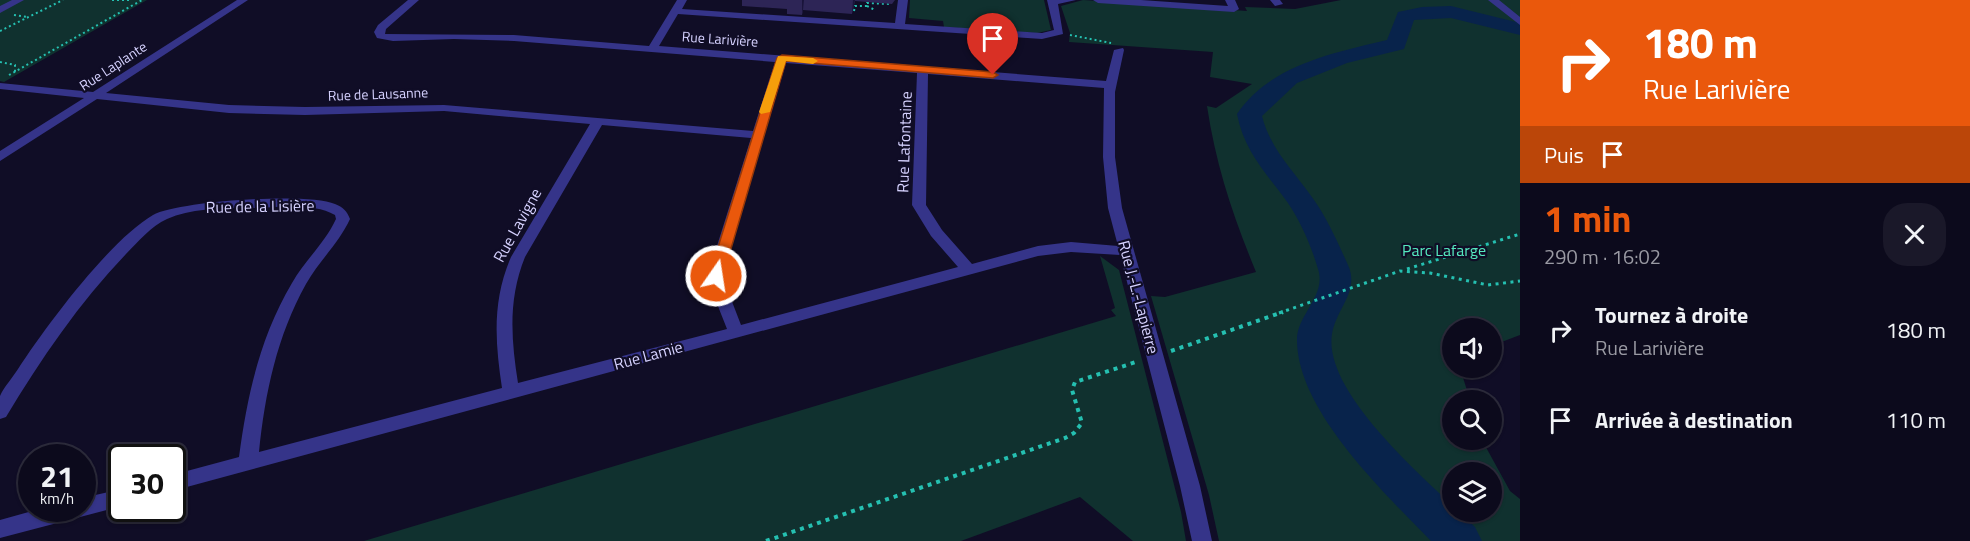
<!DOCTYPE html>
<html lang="fr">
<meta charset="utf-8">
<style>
:root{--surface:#0c0a1c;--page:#1a1829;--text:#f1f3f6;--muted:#9a9aa3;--line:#2c2b3b;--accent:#ea580c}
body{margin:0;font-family:"Titillium Web",sans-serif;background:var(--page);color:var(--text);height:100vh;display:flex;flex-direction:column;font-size:22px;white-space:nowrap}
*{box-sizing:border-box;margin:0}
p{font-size:20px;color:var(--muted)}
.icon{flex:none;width:33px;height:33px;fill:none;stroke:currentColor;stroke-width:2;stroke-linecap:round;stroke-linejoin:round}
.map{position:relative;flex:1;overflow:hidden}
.sheet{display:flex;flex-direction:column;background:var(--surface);width:450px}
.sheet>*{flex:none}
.banner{background:#ea580c;color:#fff;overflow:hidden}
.buttons{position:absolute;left:1442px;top:318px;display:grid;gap:12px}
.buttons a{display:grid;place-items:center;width:60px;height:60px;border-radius:50%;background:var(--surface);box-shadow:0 2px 4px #0004,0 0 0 2px var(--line);font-size:30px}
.speed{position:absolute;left:18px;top:444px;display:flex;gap:12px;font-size:30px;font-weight:700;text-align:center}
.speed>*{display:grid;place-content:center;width:78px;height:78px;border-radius:50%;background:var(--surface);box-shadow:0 2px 4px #0004,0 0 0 2px var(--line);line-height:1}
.speed small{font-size:15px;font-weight:400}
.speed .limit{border:3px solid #111;border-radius:9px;background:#fff;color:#111}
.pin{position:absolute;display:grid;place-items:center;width:51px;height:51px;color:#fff;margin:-62px -26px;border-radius:50% 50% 50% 0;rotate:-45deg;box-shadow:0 0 6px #0007}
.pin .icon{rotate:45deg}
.me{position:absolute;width:66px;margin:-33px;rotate:13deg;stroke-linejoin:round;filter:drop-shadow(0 0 4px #0008)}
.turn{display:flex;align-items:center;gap:21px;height:126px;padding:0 24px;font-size:27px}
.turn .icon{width:78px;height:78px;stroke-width:2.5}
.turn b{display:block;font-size:42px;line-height:51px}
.then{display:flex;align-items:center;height:57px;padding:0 24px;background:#0003;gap:12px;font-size:22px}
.round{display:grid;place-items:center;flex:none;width:63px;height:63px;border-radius:24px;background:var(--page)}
.overview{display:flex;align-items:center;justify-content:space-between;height:102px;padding:0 24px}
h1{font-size:36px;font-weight:700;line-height:45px;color:var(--accent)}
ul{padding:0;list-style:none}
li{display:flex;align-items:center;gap:18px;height:90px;padding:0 24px}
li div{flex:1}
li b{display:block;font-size:22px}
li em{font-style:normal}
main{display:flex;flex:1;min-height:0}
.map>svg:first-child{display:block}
.green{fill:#10312f;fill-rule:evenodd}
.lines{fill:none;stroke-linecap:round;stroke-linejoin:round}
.river{fill:#08234b;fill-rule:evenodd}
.path-far2{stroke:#25c0b1;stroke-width:2;stroke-dasharray:2 3;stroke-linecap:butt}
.path-far1{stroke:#25c0b1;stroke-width:3;stroke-dasharray:3 4.5;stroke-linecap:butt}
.path{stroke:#25c0b1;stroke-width:4;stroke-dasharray:4 5;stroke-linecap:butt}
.minor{fill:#353489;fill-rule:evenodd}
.wall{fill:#2d2556}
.shaded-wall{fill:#1a143b}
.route{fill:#ea580c;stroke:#983908;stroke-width:1.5}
.slow{fill:#f59e0b}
.labels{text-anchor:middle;stroke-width:4.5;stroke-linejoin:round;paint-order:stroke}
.far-street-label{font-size:14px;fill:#d6d2ff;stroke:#100d26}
.street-label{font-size:16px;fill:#d6d2ff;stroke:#100d26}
.park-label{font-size:16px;fill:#55e9bf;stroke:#100d26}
</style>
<main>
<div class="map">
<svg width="1520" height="541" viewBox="0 0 1520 541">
<rect width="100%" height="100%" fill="#100d26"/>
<path class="green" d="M0,0H147L4,82L0,81Z
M910,0H1044L1051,30L1037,33L944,27L943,21L909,18Z
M1083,0L1247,11L1245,7L1295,9L1341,0H1520V335L1491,346V328H1452V368H1460L1470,400H1452V440H1482L1510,491L1520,499V541H1219L1209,495L1151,296L1165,297L1256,272C1233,216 1216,166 1207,106L1216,108L1252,84L1210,77L1213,52L1069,42L1070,33L1061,6ZM1452,472H1491V512H1452Z
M1100,256L1119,270L1181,512L1186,541H1133L1080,497L961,541H364L1116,316L1111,310L1115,308Z"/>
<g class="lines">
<path class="river" d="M1451,6L1520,23V35L1451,18L1414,20L1404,49L1347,63L1297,83L1262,116C1271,151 1294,171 1314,200C1328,220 1338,243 1348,265C1360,291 1336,309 1332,334C1323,389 1415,470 1452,505V512H1459L1475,527L1482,541H1431C1385,493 1298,412 1297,341C1296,315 1327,296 1318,269C1312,248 1301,222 1288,203C1266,173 1244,151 1237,114C1270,65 1333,53 1387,40L1398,12L1422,7Z"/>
<path class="path-far2" d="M112,0H131
M867,6L875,10
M854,11L855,6H867V3L890,4
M14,15L28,17
M0,31L63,0
M1070,35L1111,43
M0,62L15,65V72
M9,75L142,0"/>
<path class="path-far1" d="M1407,269L1520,234
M1279,313L1400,271L1430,273L1488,285L1520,281"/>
<path class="path" d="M1171,351L1283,312
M766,541L1065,438L1074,433L1082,423L1072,390L1075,382L1139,361"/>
<path class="minor" d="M12,0H24L0,13V6Z
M237,0H248L106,93L229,105L305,107L444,105L753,131L775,62L514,41L454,39L393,41L377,38L374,32L378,25L408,0H419L386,29L385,34L514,35L649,46L677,0H687L682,9L895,23L898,0H908L905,24L1042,33L1054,30L1047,0H1076L1058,4L1063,34L1042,39L678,14L659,46L1106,81L1114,50L1123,48L1124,50L1115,92V157L1122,208L1200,486L1212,541H1192L1180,486L1120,255L1071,252L1038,256L172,491V475L239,457C247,396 260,337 292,283C305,260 325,243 336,219L335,215C314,203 282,207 258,208C229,208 194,207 167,219C151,226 138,242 126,254C79,303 41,359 6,417L0,419C0,412 0,402 0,396C4,387 13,377 18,369C46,326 110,240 153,215C179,201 308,192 335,204C343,207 347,211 350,219C339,243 319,261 306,284C277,336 265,393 259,452L502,388C495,342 492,301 511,257L590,124L444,111L305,115L229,113L97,99L0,161V151L84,98L0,89V83L93,92ZM786,63L917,73L912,205L931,236L958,267L741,325L726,286L724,268ZM928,74L1104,88L1103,157L1108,208L1118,246L1071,242L1038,246L972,264L942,230L926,205ZM602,125L751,138L710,268V286L727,329L518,383C511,339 508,299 525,257Z
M1093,0H1141L1228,6L1225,0H1235L1239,9L1234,12L1098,3Z
M1270,0H1280L1283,4L1275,6Z
M1488,0H1499L1520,17V25Z
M122,489V506L0,538V520L43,508H82V498Z"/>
</g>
<path class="wall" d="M742,0H895L892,4L855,1L852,14L803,10L802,15L787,14V9L742,6Z"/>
<path class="shaded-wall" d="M802,0H804L803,10L802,15Z
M853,0H855L852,14Z"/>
<path class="route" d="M782,55L993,72L998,75L993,78L786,61L723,276L716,281L711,279L709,276L777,58Z"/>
<path class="slow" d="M778,56L813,58L818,61L813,64L786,61L770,112L761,114L759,112Z"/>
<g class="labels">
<g class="far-street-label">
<text transform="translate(720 39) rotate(4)" y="5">Rue Larivière</text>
<text transform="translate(113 66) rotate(-33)" y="5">Rue Laplante</text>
<text transform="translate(378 94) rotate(-2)" y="5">Rue de Lausanne</text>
</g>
<g class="street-label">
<text transform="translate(904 142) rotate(-88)" y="6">Rue Lafontaine</text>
<text transform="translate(260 206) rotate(-1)" y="6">Rue de la Lisière</text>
<text transform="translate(517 225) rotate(-61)" y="6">Rue Lavigne</text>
<text transform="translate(1139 297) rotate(75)" y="6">Rue J.-L.-Lapierre</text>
<text transform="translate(648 355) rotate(-15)" y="6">Rue Lamie</text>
</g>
<g class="park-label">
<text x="1444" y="256">Parc Lafarge</text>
</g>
</g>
</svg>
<div class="buttons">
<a><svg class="icon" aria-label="sound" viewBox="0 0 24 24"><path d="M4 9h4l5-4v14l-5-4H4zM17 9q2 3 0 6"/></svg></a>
<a><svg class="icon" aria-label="search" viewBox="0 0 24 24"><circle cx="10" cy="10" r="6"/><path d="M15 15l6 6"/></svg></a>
<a><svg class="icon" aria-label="layers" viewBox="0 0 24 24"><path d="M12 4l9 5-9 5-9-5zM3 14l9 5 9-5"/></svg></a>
</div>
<div class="speed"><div>21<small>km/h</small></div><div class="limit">30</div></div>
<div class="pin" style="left:993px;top:75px;background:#d93025"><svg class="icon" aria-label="arrive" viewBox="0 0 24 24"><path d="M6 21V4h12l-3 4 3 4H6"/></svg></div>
<svg class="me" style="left:716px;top:276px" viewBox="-20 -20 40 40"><circle r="17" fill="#ea580c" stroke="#fff" stroke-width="3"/><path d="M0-11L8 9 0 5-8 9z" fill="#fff"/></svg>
</div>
<section class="sheet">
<div class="banner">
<div class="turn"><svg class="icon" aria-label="right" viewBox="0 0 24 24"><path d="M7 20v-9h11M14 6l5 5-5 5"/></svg><div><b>180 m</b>Rue Larivière</div></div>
<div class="then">Puis<svg class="icon" aria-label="arrive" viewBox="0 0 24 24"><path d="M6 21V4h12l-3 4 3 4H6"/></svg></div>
</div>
<div class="overview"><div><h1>1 min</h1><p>290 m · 16:02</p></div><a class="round"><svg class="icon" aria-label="close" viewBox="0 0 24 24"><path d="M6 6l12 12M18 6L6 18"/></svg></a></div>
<ul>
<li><svg class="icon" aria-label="right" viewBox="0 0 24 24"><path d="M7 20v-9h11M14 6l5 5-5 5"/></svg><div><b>Tournez à droite</b><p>Rue Larivière</p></div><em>180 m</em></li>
<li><svg class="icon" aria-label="arrive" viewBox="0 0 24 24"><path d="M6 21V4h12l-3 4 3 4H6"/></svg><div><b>Arrivée à destination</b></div><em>110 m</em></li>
</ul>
</section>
</main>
